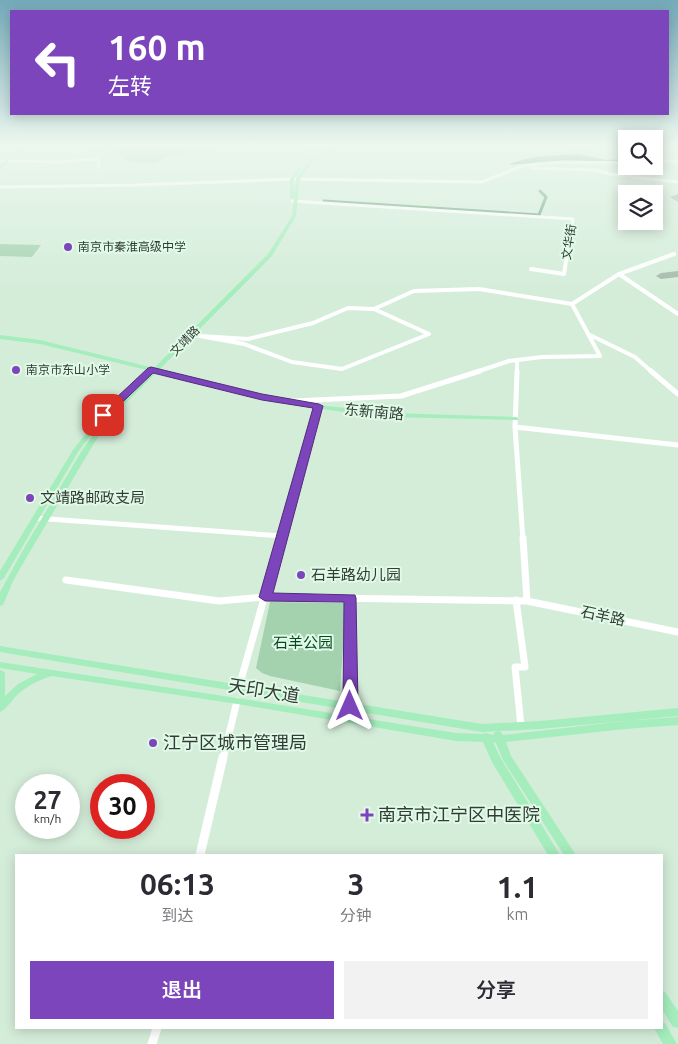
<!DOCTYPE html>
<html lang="zh">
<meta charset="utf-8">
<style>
:root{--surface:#fff;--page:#f2f2f3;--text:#2b2b33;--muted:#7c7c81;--accent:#7d45bc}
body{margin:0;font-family:Ubuntu,"Noto Sans SC",sans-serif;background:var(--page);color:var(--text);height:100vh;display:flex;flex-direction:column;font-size:19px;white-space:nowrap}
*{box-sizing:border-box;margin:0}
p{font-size:16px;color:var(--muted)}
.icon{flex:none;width:28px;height:28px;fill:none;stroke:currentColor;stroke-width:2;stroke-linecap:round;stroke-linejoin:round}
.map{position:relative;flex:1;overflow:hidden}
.side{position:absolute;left:15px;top:854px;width:648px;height:175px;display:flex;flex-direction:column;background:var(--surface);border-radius:0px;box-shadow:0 2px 12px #0003}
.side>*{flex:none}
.hud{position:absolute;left:10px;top:10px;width:659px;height:105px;border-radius:0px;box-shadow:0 2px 12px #0003;background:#7d45bc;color:#fff;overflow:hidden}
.tools{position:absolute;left:618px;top:130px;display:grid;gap:10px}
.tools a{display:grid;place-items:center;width:45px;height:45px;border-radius:0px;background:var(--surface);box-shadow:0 2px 12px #0003;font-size:25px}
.speed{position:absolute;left:15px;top:774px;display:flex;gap:10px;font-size:25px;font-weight:700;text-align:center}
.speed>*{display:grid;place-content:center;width:65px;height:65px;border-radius:50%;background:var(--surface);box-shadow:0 2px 12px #0003;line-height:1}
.speed small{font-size:12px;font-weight:400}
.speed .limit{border:8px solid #d22;background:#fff;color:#111}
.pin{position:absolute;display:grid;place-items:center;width:42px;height:42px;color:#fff;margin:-21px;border-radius:10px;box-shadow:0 2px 8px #0006}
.me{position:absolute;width:55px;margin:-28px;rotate:0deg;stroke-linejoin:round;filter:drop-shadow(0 0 4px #0008)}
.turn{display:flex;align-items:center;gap:18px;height:105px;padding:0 15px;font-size:22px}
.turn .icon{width:65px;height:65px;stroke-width:2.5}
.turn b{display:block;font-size:35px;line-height:42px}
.eta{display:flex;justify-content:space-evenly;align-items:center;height:85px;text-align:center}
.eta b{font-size:30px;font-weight:600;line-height:35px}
.primary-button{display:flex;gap:10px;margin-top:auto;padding:10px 15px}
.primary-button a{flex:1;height:58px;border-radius:0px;background:var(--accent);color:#fff;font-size:20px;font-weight:600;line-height:58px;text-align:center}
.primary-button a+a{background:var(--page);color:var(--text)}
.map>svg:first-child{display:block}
.green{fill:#a4d2af}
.water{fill:#669c75}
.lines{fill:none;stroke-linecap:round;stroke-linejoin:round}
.canal{stroke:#669c75;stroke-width:3}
.taxiway{fill:#a6baaa;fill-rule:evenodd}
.minor-far4{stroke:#fff;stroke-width:3}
.minor-far3{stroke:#fff;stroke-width:4}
.minor-far2{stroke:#fff;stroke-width:5}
.minor-far1{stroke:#fff;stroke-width:7}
.minor{stroke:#fff;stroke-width:9}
.major{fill:#a5edbd;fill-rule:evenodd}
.route{fill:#7d45bc;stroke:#512d7a}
.poi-dot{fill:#7d45bc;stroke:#e1fae7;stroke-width:2}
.labels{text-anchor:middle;stroke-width:4;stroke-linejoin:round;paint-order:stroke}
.far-street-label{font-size:12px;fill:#323c34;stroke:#e1fae7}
.far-poi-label{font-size:12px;fill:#323c34;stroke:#e1fae7;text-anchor:start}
.street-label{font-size:15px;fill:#323c34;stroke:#e1fae7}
.poi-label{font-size:15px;fill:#323c34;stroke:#e1fae7;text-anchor:start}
.park-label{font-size:15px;fill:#054923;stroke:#e1fae7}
.near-street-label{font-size:18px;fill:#323c34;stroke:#e1fae7}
.near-poi-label{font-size:18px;fill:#323c34;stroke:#e1fae7;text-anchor:start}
</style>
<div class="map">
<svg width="678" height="1044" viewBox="0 0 678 1044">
<rect width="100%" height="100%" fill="#d4edd9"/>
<path class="green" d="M93,144H207L217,147L210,150H193L184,154L170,156L156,163L130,162L113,149L88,150Z
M0,244L41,245L32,257L0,256Z
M270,602L346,603L340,691L270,676L262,673L256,668Z"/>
<path class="water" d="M578,154L606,160L626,159V161H558L508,165C525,156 558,155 578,154Z"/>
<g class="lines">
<path class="canal" d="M324,201L539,215L546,197L540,191"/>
<path class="taxiway" d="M678,194V202L670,197Z
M678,271V277L661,279L656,276L661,273Z"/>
<path class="minor-far4" d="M24,144H35
M300,144L320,146
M479,144H507
M569,144L570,147L592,146L593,144
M0,161L59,162L98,159L99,168
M654,162L678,161
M531,168L595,170L610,174L678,182
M0,187L136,185L292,179L482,182L519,167L537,164L563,162L626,163
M292,201L573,219L569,243"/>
<path class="minor-far3" d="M531,269L564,274L569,242
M619,274L678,314
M348,308L374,309L429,334L342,369L292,362L244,344L200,336L248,339L313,323Z
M374,309L414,291L479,289L572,304
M590,335L635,357L652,372
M476,372L509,361L542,357L600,356L572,304L619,274L674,254
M517,372V360"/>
<path class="minor-far2" d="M651,371L678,394
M293,401L401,396L480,371
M515,427L517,371
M35,518L282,536
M281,540L319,406
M523,540L515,427L678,445"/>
<path class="minor-far1" d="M523,538L527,601
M66,580L219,601L265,597L527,601L678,632
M350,598L351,706
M516,600L525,667H515L521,726
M239,687L281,538
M223,759L237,701"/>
<path class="minor" d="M200,855L223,757
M152,1044L157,1028"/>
<path class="major" d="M22,144H26L0,169V166Z
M342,144H347L314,159L300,179L296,216L272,256L159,370L262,395L328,406L389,413L516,417L518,418V420L389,417L328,410L262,399L156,373L113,416L96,440L25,560L13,581L4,603L3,605L0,606V592L23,550L81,452L99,426L118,404L105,416L78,452L4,578L0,581V571L73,450L101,414L131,386L136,387L151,371L40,344L0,339V335L40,340L154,368L268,254L292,216L294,198L292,199L290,198V179L298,168L301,169L294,179V197L296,179L312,157Z
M0,646L482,724L540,721L678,708V716L540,729L482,732L0,652Z
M0,662L237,698L456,733L482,734L485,733L493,735L495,732L498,731L501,732L503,735L625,721L678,717V725L625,729L506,742L511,756L576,855H564L503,760L496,743L493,742L500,757L560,855H548L492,762L483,742L456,741L237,704L52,676C39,680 28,685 17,695C12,700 7,709 0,712V670L3,671L5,673V696L18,684L37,674L0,668Z
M661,990L665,992L678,1011V1028L673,1027L661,1008Z
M661,1022L665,1023L677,1044H663L654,1028H661Z"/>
</g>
<linearGradient id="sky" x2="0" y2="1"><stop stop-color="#74aaba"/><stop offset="0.5" stop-color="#ecf7ee"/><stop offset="1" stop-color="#ecf7ee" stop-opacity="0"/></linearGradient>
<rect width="678" height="290" fill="url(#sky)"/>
<path class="route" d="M151,367L262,394L319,404L323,406L273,593L355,595L356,598L358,706L356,709L350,711L345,709L343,706L344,602L265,601L259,597L313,408L262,400L153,373L107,417H100V413L148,368Z"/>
<g class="poi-dot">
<circle cx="68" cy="247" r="5"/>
<circle cx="16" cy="370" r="5"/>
<circle cx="30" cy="498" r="5"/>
<circle cx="301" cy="575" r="5"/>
<circle cx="153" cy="743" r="5"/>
<path d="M364.5 807.5h5v5h5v5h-5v5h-5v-5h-5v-5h5z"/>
</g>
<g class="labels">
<g class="far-street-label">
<text transform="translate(569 242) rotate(-81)" y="4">文华街</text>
<text transform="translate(185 341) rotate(-46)" y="4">文靖路</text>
</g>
<g class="far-poi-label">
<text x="78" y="251">南京市秦淮高级中学</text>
<text x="26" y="374">南京市东山小学</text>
</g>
<g class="street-label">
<text transform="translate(374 412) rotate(5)" y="5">东新南路</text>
<text transform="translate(603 616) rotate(12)" y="5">石羊路</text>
</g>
<g class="poi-label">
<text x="40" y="503">文靖路邮政支局</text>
<text x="311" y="580">石羊路幼儿园</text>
</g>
<g class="park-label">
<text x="303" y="648">石羊公园</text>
</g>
<g class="near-street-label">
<text transform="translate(264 691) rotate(9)" y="6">天印大道</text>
</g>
<g class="near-poi-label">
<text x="163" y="749">江宁区城市管理局</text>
<text x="378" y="821">南京市江宁区中医院</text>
</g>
</g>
</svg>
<div class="tools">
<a><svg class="icon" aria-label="search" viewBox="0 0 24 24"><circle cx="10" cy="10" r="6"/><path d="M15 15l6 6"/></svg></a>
<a><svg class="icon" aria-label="layers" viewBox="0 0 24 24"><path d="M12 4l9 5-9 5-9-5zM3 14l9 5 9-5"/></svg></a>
</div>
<div class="speed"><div>27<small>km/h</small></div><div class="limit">30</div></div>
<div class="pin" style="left:103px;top:415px;background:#d93025"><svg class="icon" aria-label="arrive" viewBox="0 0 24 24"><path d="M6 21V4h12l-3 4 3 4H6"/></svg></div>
<svg class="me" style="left:350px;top:706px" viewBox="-20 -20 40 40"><path d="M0-17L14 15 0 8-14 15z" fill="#7d45bc" stroke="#fff" stroke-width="4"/></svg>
<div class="hud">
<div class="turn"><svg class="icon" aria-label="left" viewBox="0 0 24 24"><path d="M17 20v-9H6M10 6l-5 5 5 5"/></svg><div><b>160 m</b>左转</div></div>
</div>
<section class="side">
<div class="eta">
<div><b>06:13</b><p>到达</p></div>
<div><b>3</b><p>分钟</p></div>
<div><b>1.1</b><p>km</p></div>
</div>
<div class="primary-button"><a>退出</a><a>分享</a></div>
</section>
</div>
